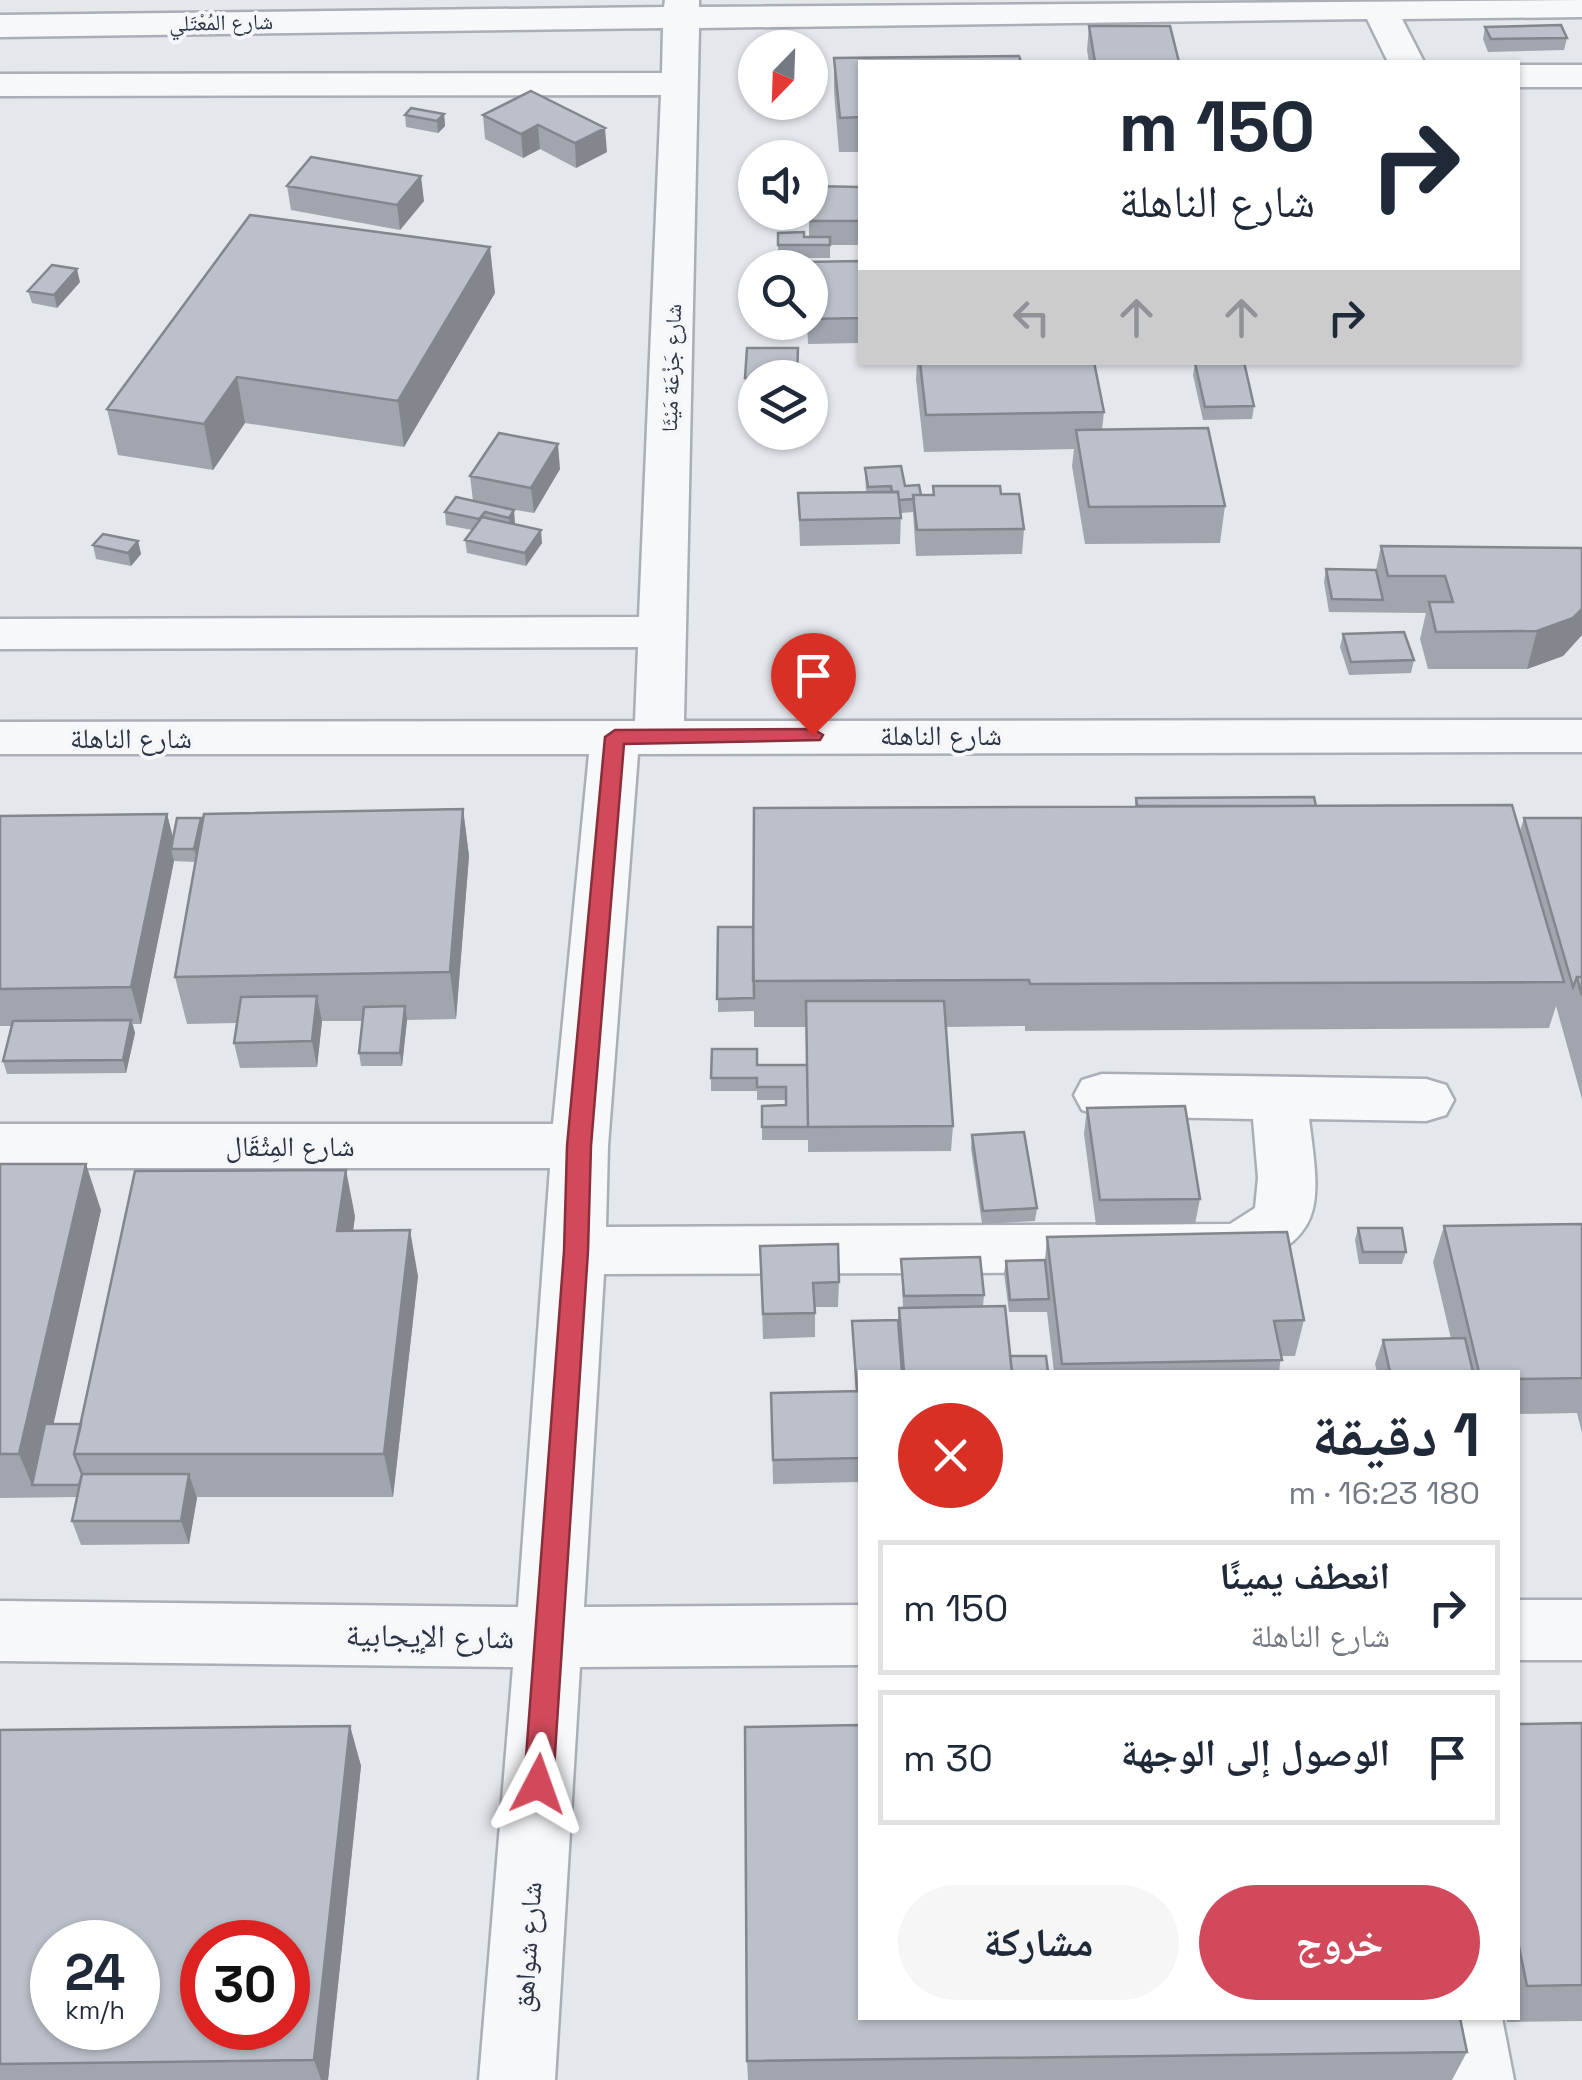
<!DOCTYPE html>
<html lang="ar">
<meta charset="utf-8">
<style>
:root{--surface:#fff;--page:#f6f6f7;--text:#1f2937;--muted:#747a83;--line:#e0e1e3;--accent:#d1495b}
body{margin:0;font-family:"Space Grotesk","Noto Naskh Arabic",sans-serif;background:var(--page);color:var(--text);direction:rtl;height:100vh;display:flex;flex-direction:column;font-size:38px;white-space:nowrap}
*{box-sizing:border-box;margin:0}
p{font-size:32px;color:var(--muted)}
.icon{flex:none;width:55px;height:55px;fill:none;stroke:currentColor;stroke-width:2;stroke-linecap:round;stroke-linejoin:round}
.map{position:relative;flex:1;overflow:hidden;direction:ltr}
.details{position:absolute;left:858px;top:1370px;width:662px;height:650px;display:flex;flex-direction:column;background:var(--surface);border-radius:0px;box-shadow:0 2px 8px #0004;direction:rtl}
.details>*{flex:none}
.top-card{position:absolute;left:858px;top:60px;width:662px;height:305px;border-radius:0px;box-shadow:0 2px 8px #0004;direction:rtl;background:#fff;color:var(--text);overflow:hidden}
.needle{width:65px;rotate:203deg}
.controls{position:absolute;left:738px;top:30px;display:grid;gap:20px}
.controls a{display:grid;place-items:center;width:90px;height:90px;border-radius:50%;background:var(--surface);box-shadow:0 2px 8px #0004;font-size:50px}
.speed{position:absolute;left:30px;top:1920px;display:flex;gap:20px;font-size:50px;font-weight:700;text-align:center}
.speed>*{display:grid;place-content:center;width:130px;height:130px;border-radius:50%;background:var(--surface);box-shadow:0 2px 8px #0004;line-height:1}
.speed small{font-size:25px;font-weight:400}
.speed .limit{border:15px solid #d22;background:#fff;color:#111}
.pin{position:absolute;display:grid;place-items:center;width:85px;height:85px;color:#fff;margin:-102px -42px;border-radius:50% 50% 50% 0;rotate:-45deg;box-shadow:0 0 10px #0007}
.pin .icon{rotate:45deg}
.me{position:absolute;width:110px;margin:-55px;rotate:4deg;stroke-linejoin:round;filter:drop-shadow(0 0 8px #0008)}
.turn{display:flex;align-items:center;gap:35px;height:210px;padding:0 40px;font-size:45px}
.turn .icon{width:130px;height:130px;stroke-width:2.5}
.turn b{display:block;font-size:70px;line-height:85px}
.lanes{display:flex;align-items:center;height:95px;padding:0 40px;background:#0003;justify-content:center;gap:50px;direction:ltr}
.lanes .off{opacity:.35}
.round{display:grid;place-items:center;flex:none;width:105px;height:105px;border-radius:52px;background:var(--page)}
.head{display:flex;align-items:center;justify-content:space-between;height:170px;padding:0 40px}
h1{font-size:60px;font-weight:700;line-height:75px}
.primary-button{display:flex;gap:20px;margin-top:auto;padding:20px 40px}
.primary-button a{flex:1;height:115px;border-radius:60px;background:var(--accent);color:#fff;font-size:40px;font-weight:700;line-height:115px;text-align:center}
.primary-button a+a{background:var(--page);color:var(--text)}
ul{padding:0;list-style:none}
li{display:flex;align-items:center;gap:30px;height:135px;margin:0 20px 15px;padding:0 20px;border:5px solid var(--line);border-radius:0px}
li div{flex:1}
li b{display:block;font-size:38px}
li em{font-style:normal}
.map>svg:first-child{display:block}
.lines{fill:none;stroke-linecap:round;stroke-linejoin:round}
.minor-casing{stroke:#a9aeb7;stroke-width:5}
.minor{fill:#f7f8fa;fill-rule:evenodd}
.wall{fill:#a1a5ae}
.shaded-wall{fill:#83868d}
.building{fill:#bbc0ca;stroke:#83868d;stroke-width:2.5;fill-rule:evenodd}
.route{fill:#d1495b;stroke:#882f3b;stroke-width:2.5}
.labels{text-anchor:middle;stroke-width:8;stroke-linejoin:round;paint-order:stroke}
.far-street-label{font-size:22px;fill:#2b3445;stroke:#f4f6f9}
.street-label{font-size:28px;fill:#2b3445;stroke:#f4f6f9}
.near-street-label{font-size:32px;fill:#2b3445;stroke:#f4f6f9}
</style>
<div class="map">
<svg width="1582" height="2080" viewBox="0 0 1582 2080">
<rect width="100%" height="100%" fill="#e4e7ec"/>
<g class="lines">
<defs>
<path id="minor" d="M665,0H699V7L1582,0V17L1402,19L1424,62H1388L1367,19L699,28L684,721L1582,720V752L638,754L608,1146L606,1227L1230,1224L1255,1208L1258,1178L1253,1119L1102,1116L1082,1110L1074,1095L1082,1080L1102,1074L1426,1079L1446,1085L1454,1100L1446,1115L1426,1121L1309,1119C1321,1209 1326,1240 1232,1272L604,1274L584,1607L860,1605V1665L580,1667L555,2080H479L513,1667L0,1661V1601L518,1607L550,1168H0V1124H553L589,754H0V722L635,721L638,647L0,649V619L639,617L661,95L0,96V74L662,73L663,28L0,37V15L664,7Z
M1518,65H1582V87H1518Z
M1518,1600H1582V1660H1518Z
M1428,2018H1502L1514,2080H1438Z"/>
</defs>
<use href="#minor" class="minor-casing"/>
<use href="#minor" class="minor"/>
</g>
<path class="wall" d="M1089,26L1179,62H1089L1087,50Z
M1485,27L1567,38L1564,50L1488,52L1483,39Z
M834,58L860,62V152H839L834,92Z
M531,91L607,152L576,168L540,149L523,158L485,139L483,115Z
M444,114L445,126L438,133L406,127L405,115Z
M287,186L424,201L400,230L291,210Z
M860,187V245H830V258H778V233L809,237V212Z
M860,261V343L808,344L807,322H810V268Z
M80,282L57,308L32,303L28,291Z
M495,293L404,447L245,423L213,470L118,455L107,409Z
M917,362H1094L1104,412L1102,430L1225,506L1220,543L1085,544L1072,466L1074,449L924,452L916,379Z
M1192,362H1244L1254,406L1252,419L1203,420L1193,375L1195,364Z
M745,378H755V391H745Z
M865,468L921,495H933V486L1001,494L1024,529L1022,554L916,556L913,512L901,513L900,544L800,546L798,493L866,492Z
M560,469L534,513L498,507L515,524L542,543L526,566L467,553L465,540L472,530L446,525L445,512L473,501L470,476Z
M138,541L141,554L131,566L96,559L93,545Z
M1381,546L1582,548V635L1563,656L1527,669H1428L1420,639L1426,613L1329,612L1324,582L1326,569L1376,570Z
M1343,634L1414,660L1411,673L1349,675L1340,647Z
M1136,798L1316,806L1520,831L1524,818H1582V1099L1556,1006L1549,1028L1025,1031V1026L946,1027L953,1126L951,1151L808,1152V1140H762V1106L786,1105V1100H757V1091H711V1078L757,1065H807L806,1027H754V1011L718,1012V927H753L1135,806Z
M463,809L469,856L456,1019L407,1020L402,1066H361L359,1053L362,1021H322L317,1067L240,1068L234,1043L237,1023L187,1024L175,977L195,862L174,861L141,1024H133L135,1033L126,1073L7,1074L3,1061L12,1026H0V816L167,814L173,839L201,818L202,824Z
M1087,1108L1200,1199L1195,1224L1096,1225L1084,1134Z
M972,1135L1037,1208L1035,1221L982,1224L971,1148Z
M0,1164L101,1210L53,1424H81L355,1216L353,1231L418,1276L393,1497H197L189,1544L81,1545L72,1521L77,1497L0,1498Z
M1582,1224V1433L1577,1413L1518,1414V1372H1377L1375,1364L1383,1340L1451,1339L1433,1262L1444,1226Z
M1358,1228L1406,1252L1402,1264H1359L1355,1240Z
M1047,1237L1304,1320L1295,1356H1281L1279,1372H1054L1047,1312H1009L1004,1273L1006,1261L1045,1260Z
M760,1246L839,1282L838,1307H815V1337L763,1339Z
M901,1259L984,1295L983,1306L1010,1356L1048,1372H860V1482L773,1484L771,1393L856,1391L852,1321L898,1320L899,1308L903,1307Z
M1582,1723V2021L1507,2022L1506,2018H1518V1724Z
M350,1726L361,1766L328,2080H0V1730Z
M1467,2052L1452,2080H748L747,2061Z"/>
<path class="shaded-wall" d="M444,114L445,126L438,133L437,121Z
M538,125L540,149L523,158L521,134Z
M605,128L607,152L576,168L575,143Z
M421,176L424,201L400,230L397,205Z
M490,247L495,293L404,447L398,401Z
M77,269L80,282L57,308L54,295Z
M237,377L245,423L213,470L204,424Z
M558,444L560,469L534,513L531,488Z
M514,510L515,523L511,531L509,518Z
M541,530L542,543L526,566L525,553Z
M138,541L141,554L131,566L128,553Z
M1582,609V635L1563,656L1527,669L1537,631Z
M463,809L469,856L456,1019L450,972Z
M167,814L176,849H171L174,861L141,1024L131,987Z
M201,818L204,831L198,862L194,849Z
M317,996L322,1021L317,1067L312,1041Z
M405,1006L407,1020L402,1066L400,1053Z
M131,1020L135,1033L126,1073L123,1060Z
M86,1164L101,1210L40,1485H32L19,1454Z
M346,1170L355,1216L347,1276L337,1231Z
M410,1230L418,1276L393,1497L384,1454Z
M189,1474L197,1498L189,1544L181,1521Z
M350,1726L361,1766L328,2080H321L314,2060Z"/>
<path class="building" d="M1561,25L1567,38L1491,39L1485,27Z
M1089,26H1170L1179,62H1095Z
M1019,56L1021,62H860V117L840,118L834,58Z
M531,91L605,128L575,143L538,125L521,134L483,115Z
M411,108L444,114L437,121L405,115Z
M311,157L421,176L397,205L287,186Z
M810,186L860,187V221H810Z
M250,215L490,247L398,401L237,377L204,424L107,409Z
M804,232V237H830V245H778V233Z
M860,261V318L810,319V268H804V262Z
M52,265L77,269L54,295L28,291Z
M747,348H798L797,378H745Z
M920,362H1094L1104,412L926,415Z
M1244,362L1254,406L1205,407L1195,363Z
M1208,428L1225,506L1089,507L1076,430Z
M499,433L558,444L531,488L470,476Z
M901,466L905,486L919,485L921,495H913L914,499L899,500L898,492H892L891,486L868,487L865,468Z
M933,486H1000L1001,494H1019L1024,529L917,530L913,495H934Z
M898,492L901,518L800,520L798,493Z
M456,497L514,510L509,518L485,512L479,519L445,512Z
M482,517L541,530L525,553L465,540Z
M103,534L138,541L128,553L93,545Z
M1381,546L1582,548V609L1573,618L1537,631L1436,632L1429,602H1453L1445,576H1388Z
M1326,569L1376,570L1383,600L1332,599Z
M1404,632L1414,660L1351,662L1343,634Z
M1314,797L1316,806H1137L1136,798Z
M1512,805L1564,982L1030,984L1029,980L753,981L754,808Z
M463,809L450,972L175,977L204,814Z
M167,814L131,987L0,989V816Z
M177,818H201L194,849H171Z
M1524,818H1582V977H1577L1573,987Z
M718,927H753L754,998L717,999Z
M1577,977H1582V996Z
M317,996L312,1041L234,1043L241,997Z
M806,1001H944L953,1126L808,1127Z
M405,1006L400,1053H359L364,1007Z
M131,1020L123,1060L3,1061L13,1021Z
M712,1049H757V1065H807L808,1127H762V1106L786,1105V1087H757V1078H711Z
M1185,1106L1200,1199L1100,1200L1087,1108Z
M1024,1132L1037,1208L983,1211L972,1135Z
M0,1164H86L19,1454H0Z
M346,1170L337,1231L410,1230L384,1454H74L135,1171Z
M1582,1224V1378L1518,1379V1372H1479L1444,1226Z
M1358,1228H1402L1406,1252H1363Z
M1287,1232L1304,1320L1274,1321L1282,1360L1062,1364L1047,1237Z
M838,1244L839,1282L813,1283L815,1313L763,1314L760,1246Z
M980,1257L984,1295L904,1296L901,1259Z
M1045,1260L1049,1299L1010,1300L1006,1261Z
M1005,1306L1012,1372H904L899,1308Z
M898,1320L902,1372H860V1391H857L852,1321Z
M1465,1338L1473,1372H1390L1383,1340Z
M1010,1356H1046L1048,1372H1012Z
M860,1391V1458L773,1460L771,1393Z
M45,1424H81L74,1454L82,1474L79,1485H32Z
M82,1474H189L181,1521H72Z
M1582,1723V1985L1527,1986L1518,1942V1724Z
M860,1725V2018H1460L1467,2052L747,2061L745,1727Z
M350,1726L314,2060L0,2064V1730ZM52,1942H138V2028H52ZM202,1942H288V2028H202Z"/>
<path class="route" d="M813,729L823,735L820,740L624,744L591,1146L588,1251L553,1784L549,1794L538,1798L528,1794L524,1784L564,1251L567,1146L605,737L615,730Z"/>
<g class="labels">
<g class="far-street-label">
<text transform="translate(221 22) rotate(-1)" y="8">شارع المُعْتَلي</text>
<text transform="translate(671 368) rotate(-88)" y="8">شارع جَزْعَة مَيْثَا</text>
</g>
<g class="street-label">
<text x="941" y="745">شارع الناهلة</text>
<text x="131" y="748">شارع الناهلة</text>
<text x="290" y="1156">شارع المِثْقَال</text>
<text transform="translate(527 1947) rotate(-86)" y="10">شارع شواهق</text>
</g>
<g class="near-street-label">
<text transform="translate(430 1636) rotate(1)" y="11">شارع الإيجابية</text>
</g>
</g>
</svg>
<div class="controls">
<a><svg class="needle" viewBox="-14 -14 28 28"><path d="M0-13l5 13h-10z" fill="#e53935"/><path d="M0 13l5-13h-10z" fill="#747a83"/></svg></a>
<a><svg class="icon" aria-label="sound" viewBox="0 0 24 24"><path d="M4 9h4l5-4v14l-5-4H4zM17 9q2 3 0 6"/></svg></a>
<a><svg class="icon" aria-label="search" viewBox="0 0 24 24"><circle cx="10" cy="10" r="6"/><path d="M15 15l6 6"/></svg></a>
<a><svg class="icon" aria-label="layers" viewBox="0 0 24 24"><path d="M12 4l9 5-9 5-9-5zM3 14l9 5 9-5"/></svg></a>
</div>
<div class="speed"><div>24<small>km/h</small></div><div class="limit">30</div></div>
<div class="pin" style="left:813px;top:735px;background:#d93025"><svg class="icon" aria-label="arrive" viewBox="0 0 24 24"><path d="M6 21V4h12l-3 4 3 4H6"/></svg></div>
<svg class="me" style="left:538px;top:1784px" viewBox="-20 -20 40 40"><path d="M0-17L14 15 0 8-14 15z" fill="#d1495b" stroke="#fff" stroke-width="4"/></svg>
<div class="top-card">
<div class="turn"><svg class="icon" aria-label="right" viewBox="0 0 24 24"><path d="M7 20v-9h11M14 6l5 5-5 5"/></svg><div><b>150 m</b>شارع الناهلة</div></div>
<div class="lanes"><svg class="icon off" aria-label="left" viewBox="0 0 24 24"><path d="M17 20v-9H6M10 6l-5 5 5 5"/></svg><svg class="icon off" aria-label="ahead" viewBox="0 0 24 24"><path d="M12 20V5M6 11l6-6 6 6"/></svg><svg class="icon off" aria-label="ahead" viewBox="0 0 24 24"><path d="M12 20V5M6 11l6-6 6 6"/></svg><svg class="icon" aria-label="right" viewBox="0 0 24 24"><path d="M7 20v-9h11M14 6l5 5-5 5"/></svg></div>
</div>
<section class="details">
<div class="head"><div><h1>1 دقيقة</h1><p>180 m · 16:23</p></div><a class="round" style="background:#d93025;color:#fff"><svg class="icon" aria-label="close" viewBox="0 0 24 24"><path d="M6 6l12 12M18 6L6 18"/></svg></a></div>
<ul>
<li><svg class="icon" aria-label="right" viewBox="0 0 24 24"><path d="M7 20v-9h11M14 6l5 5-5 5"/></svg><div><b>انعطف يمينًا</b><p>شارع الناهلة</p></div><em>150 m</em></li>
<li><svg class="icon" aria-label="arrive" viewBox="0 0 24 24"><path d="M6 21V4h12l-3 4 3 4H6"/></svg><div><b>الوصول إلى الوجهة</b></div><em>30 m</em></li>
</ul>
<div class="primary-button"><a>خروج</a><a>مشاركة</a></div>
</section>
</div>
